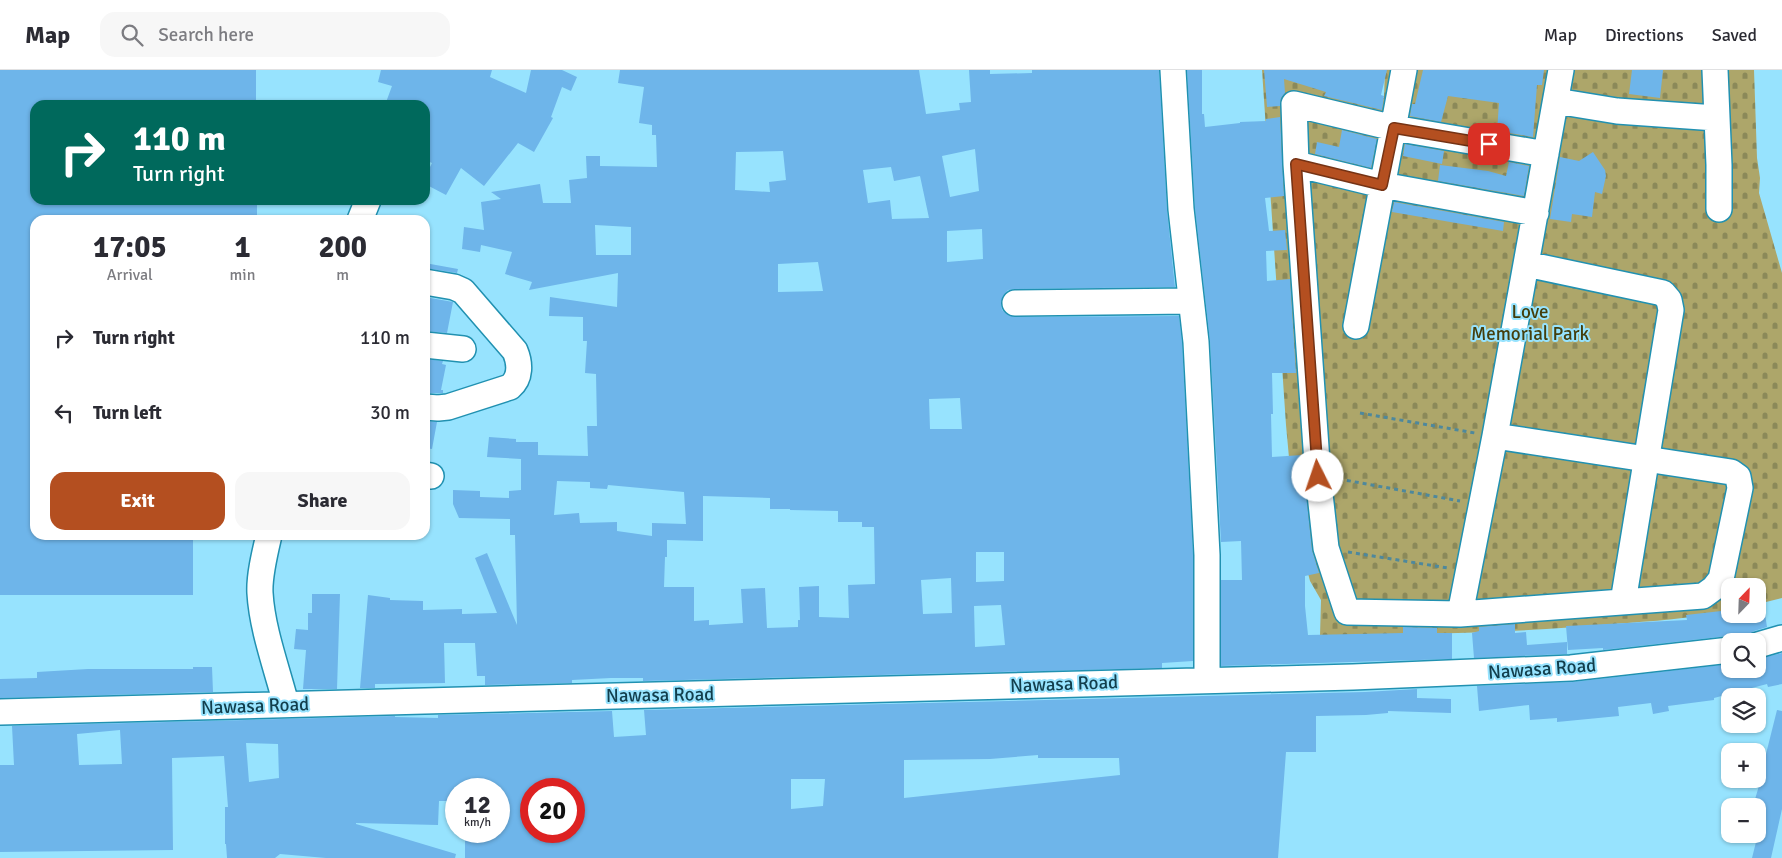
<!DOCTYPE html>
<meta charset="utf-8">
<style>
:root{--surface:#fff;--page:#f7f7f7;--text:#2b2b33;--muted:#7c7c81;--line:#e1e1e2;--accent:#b44f20}
body{margin:0;font-family:Signika,sans-serif;background:var(--page);color:var(--text);height:100vh;display:flex;flex-direction:column;font-size:19px;white-space:nowrap}
*{box-sizing:border-box;margin:0}
p{font-size:16px;color:var(--muted)}
.icon{flex:none;width:28px;height:28px;fill:none;stroke:currentColor;stroke-width:2;stroke-linecap:round;stroke-linejoin:round}
.map{position:relative;flex:1;overflow:hidden}
.details{position:absolute;left:30px;top:145px;width:400px;height:325px;display:flex;flex-direction:column;background:var(--surface);border-radius:15px;box-shadow:0 1px 4px #0004}
.details>*{flex:none}
.hud{position:absolute;left:30px;top:30px;width:400px;height:105px;border-radius:15px;box-shadow:0 1px 4px #0004;background:#00695c;color:#fff;overflow:hidden}
.needle{width:32px;rotate:23deg}
.fabs{position:absolute;left:1721px;top:508px;display:grid;gap:10px}
.fabs a{display:grid;place-items:center;width:45px;height:45px;border-radius:10px;background:var(--surface);box-shadow:0 1px 4px #0004;font-size:25px}
.speed{position:absolute;left:445px;top:708px;display:flex;gap:10px;font-size:25px;font-weight:700;text-align:center}
.speed>*{display:grid;place-content:center;width:65px;height:65px;border-radius:50%;background:var(--surface);box-shadow:0 1px 4px #0004;line-height:1}
.speed small{font-size:12px;font-weight:400}
.speed .limit{border:8px solid #d22;background:#fff;color:#111}
.pin{position:absolute;display:grid;place-items:center;width:42px;height:42px;color:#fff;margin:-21px;border-radius:10px;box-shadow:0 2px 8px #0006}
.me{position:absolute;width:55px;margin:-28px;rotate:356deg;stroke-linejoin:round;filter:drop-shadow(0 0 4px #0008)}
.turn{display:flex;align-items:center;gap:18px;height:105px;padding:0 20px;font-size:22px}
.turn .icon{width:65px;height:65px;stroke-width:2.5}
.turn b{display:block;font-size:35px;line-height:42px}
.eta{display:flex;justify-content:space-evenly;align-items:center;height:85px;text-align:center}
.eta b{font-size:30px;font-weight:700;line-height:35px}
.cta{display:flex;gap:10px;margin-top:auto;padding:10px 20px}
.cta a{flex:1;height:58px;border-radius:15px;background:var(--accent);color:#fff;font-size:20px;font-weight:700;line-height:58px;text-align:center}
.cta a+a{background:var(--page);color:var(--text)}
ul{padding:0;list-style:none}
li{display:flex;align-items:center;gap:15px;height:75px;padding:0 20px}
li div{flex:1}
li b{display:block;font-size:19px}
li em{font-style:normal}
header{display:flex;align-items:center;gap:30px;box-sizing:border-box;height:70px;padding:0 25px;background:var(--surface);border-bottom:1px solid var(--line)}
header strong{font-size:24px}
nav{display:flex;gap:28px;margin-inline-start:auto;font-size:18px}
.search{width:350px;height:45px;background:var(--page);display:flex;align-items:center;gap:12px;box-sizing:border-box;padding:0 18px;border-radius:15px;color:var(--muted);font-size:19px}
.map>svg:first-child{display:block}
.cemetery{fill:url(#cemetery-stones)}
.building{fill:#6eb5ea;fill-rule:evenodd}
.lines{fill:none;stroke-linecap:round;stroke-linejoin:round}
.minor-casing{stroke:#2191b1;stroke-width:28}
.path{stroke:#4e889c;stroke-width:3;stroke-dasharray:4 4;stroke-linecap:butt}
.minor{stroke:#fff;stroke-width:25}
.route-casing{stroke:#753315;stroke-width:12}
.route{stroke:#b44f20;stroke-width:9}
.labels{text-anchor:middle;stroke-width:4;stroke-linejoin:round;paint-order:stroke}
.park-label{font-size:19px;fill:#443e0c;stroke:#97e3fe}
.street-label{font-size:19px;fill:#123e4c;stroke:#97e3fe}
</style>
<header>
<strong>Map</strong>
<div class="search"><svg class="icon" aria-label="search" viewBox="0 0 24 24"><circle cx="10" cy="10" r="6"/><path d="M15 15l6 6"/></svg>Search here</div>
<nav><a>Map</a><a>Directions</a><a>Saved</a></nav>
</header>
<div class="map">
<svg width="1782" height="788" viewBox="0 0 1782 788">
<defs>
<pattern id="cemetery-stones" width="16" height="16" patternUnits="userSpaceOnUse" patternTransform="scale(1.25)"><rect width="16" height="16" fill="#ada66a"/><path d="M2 7V4a2 2 0 0 1 4 0v3zM10 15v-3a2 2 0 0 1 4 0v3z" fill="#8b8959"/></pattern>
</defs>
<rect width="100%" height="100%" fill="#97e3fe"/>
<path class="cemetery" d="M1262,0H1268L1384,28L1385,0H1754L1757,88L1760,108L1759,123L1782,203V528L1758,534V516H1730V540C1692,549 1652,551 1613,554C1516,563 1418,564 1320,566L1321,530L1310,511L1295,453L1286,355Z"/>
<path class="building" d="M0,0H256V35H35V130H257V150H35V465H193V525H0Z
M381,0H492L490,7L526,23L531,0H562L577,7L571,21L562,17L551,47L553,48L534,82L518,73L484,116L461,98L446,125L425,114V107L432,93L425,90V35H385L392,16L378,12Z
M620,0H919L926,44L960,40L959,33L971,32L969,0H990V4L1032,3V0H1159L1167,140L1175,217L1015,219L1008,220L1003,226L1001,234L1002,240L1008,245L1015,247L1179,246L1182,273L1193,485V591L1162,593V598L643,611V608H611L572,610V613L485,615V606H477L475,573H444L445,613L375,614V618H360L368,525L390,528V530L423,531V540L462,539V544L497,543L475,488L487,483L517,555L515,465H510V449L459,448L453,434V420L480,421V427L509,428V421L521,420V389L487,387L489,367L516,369V372H538V385L588,386L587,356H597L596,304L585,303L587,271H583V247L549,246L550,227L617,237L618,203L529,220L532,212L505,204L512,182L481,175L480,182L462,179L464,157L484,160L481,132L501,129L491,122L540,114L543,133H571L569,110L587,108L586,86H600V96L657,97L656,65H652V55L639,53L644,17L618,13ZM975,79L979,121L950,127L942,86ZM783,81L786,110L769,112L770,122L735,120L736,82ZM891,97L894,111L920,106L929,148L892,149L890,130L868,133L863,100ZM595,155L631,157V185H596ZM982,159L983,189L947,192V161ZM818,192L823,221L778,222V194ZM960,328L962,359H930L929,329ZM557,411L590,412V418L607,419L608,415L684,422L686,454L652,453V466L617,461V452L580,453L579,443L554,445ZM703,426L770,428V439H790V440L838,441V452H862V457H874L875,514L848,515L849,548L819,547V516L799,517L800,550H798V557L767,558L765,518L741,519L743,553L709,555V550L694,551V517H664L665,487H667V470L703,471ZM976,482H1004V511L976,512ZM951,508L952,543L923,544L921,510ZM1001,535L1005,575L975,577L974,536Z
M1187,0H1202V44H1204L1205,57L1240,53V52L1266,51V49L1280,47L1284,126L1265,128L1269,161L1285,160L1287,180L1266,181L1267,211L1290,209L1296,303H1272L1273,344H1271L1272,387L1302,385L1312,480L1319,503L1305,506V536L1308,565L1403,563V557L1437,558V563H1452V589L1221,596V510H1242L1241,471L1221,472L1210,271L1195,138Z
M1264,0H1387L1381,25L1384,26L1382,40L1324,26L1326,22L1284,9L1285,23L1281,28L1280,36L1267,37Z
M1423,0H1544L1542,15H1537L1533,67L1497,61L1499,33L1448,26L1441,52L1410,46L1412,34H1415Z
M1632,0H1663L1660,28L1629,24Z
M1342,60L1377,69L1371,98L1315,84L1317,72L1339,77Z
M1405,74L1444,81L1442,94L1403,86Z
M1593,82L1605,100L1606,106L1602,124L1595,122L1592,147L1572,144L1571,152L1550,149L1560,87L1579,91Z
M1509,92L1529,96L1524,126L1438,111L1440,95L1488,101L1506,106Z
M1394,132L1504,152L1503,161L1392,142Z
M425,193L458,199L457,203L425,198Z
M425,227L453,232L447,263L425,261Z
M425,289L443,291L442,294L446,295L441,320H443V323H425Z
M425,351L437,352L432,379L425,378Z
M312,524H340L337,619H303L306,580L294,579L296,559L308,560V543H312Z
M1730,540V544H1765L1767,557L1754,561L1747,566L1737,568L1728,566L1603,580V578L1568,580L1566,556L1687,550L1686,545Z
M1515,554V563L1526,562L1527,575L1567,572V584L1474,588L1472,563L1479,561V557Z
M1782,583V614L1768,617L1767,614L1714,628V630L1668,636L1669,641L1653,644L1651,633L1618,637L1619,646L1557,652V648L1530,650L1529,635L1479,641L1477,616L1573,612L1730,594V599H1758V589Z
M193,597H212L213,622L0,628V609L37,608V602L88,599H193Z
M1417,619V628L1451,629V643L1388,641V643L1366,645L1316,646V682H1286L1278,788H465V768H470V761H499V719H456V731H439L438,755L356,753V754L456,784L455,788H326L280,784L275,788H227L226,774H225V737H228L224,686L172,688L173,780L0,782V695H14L12,656L395,646V647L438,648V645L612,641L614,667L646,665L644,640L1365,622ZM120,660L122,694L79,695L77,664ZM246,673L278,674L279,708L249,712ZM1038,685V688H1119L1120,705L904,728V690L990,689ZM791,709H825L823,736L791,739ZM531,719H574V761H531Z
M1777,640L1782,641V739L1771,788H1752L1758,764V736H1753L1766,692H1764Z"/>
<g class="lines">
<defs>
<path id="minor" d="M1173,0L1181,139L1196,272L1207,485V610
M1715,0L1719,95V139
M1556,31L1617,41L1716,48
M1296,94L1382,115L1536,143
M360,150L368,130
M1526,194L1663,223L1669,230L1671,240L1623,532
M425,212L454,217L463,221L515,281C520,293 521,308 510,317L448,337L438,338L425,337
M1015,233L1190,231
M1356,256L1404,0
M425,275L463,279
M1495,366L1731,402L1738,407L1740,418L1721,509L1714,518L1703,526L1460,544L1347,542L1326,478L1318,406L1296,94L1294,34L1394,58L1546,84
M425,405L431,406
M269,465C265,482 259,506 260,523C262,559 277,599 286,634
M1460,544L1495,366L1561,0
M1758,575L1782,568
M0,642L1353,607L1571,598L1730,580"/>
</defs>
<use href="#minor" class="minor-casing"/>
<path class="path" d="M1360,343L1475,363
M1339,409L1460,431
M1348,482L1448,498"/>
<use href="#minor" class="minor"/>
</g>
<g class="lines">
<defs>
<path id="route" d="M1318,406L1296,94L1382,115L1394,58L1489,74"/>
</defs>
<use href="#route" class="route-casing"/>
<use href="#route" class="route"/>
</g>
<g class="labels">
<g class="park-label">
<text x="1530" y="248">Love<tspan x="1530" dy="22">Memorial Park</tspan></text>
</g>
<g class="street-label">
<text transform="translate(1542 598) rotate(-4)" y="7">Nawasa Road</text>
<text transform="translate(1064 613) rotate(-2)" y="7">Nawasa Road</text>
<text transform="translate(660 624) rotate(-1)" y="7">Nawasa Road</text>
<text transform="translate(255 635) rotate(-2)" y="7">Nawasa Road</text>
</g>
</g>
</svg>
<div class="fabs">
<a><svg class="needle" viewBox="-14 -14 28 28"><path d="M0-13l5 13h-10z" fill="#e53935"/><path d="M0 13l5-13h-10z" fill="#7c7c81"/></svg></a>
<a><svg class="icon" aria-label="search" viewBox="0 0 24 24"><circle cx="10" cy="10" r="6"/><path d="M15 15l6 6"/></svg></a>
<a><svg class="icon" aria-label="layers" viewBox="0 0 24 24"><path d="M12 4l9 5-9 5-9-5zM3 14l9 5 9-5"/></svg></a>
<a>+</a>
<a>−</a>
</div>
<div class="speed"><div>12<small>km/h</small></div><div class="limit">20</div></div>
<div class="pin" style="left:1489px;top:74px;background:#d93025"><svg class="icon" aria-label="arrive" viewBox="0 0 24 24"><path d="M6 21V4h12l-3 4 3 4H6"/></svg></div>
<svg class="me" style="left:1318px;top:406px" viewBox="-20 -20 40 40"><circle r="19" fill="#fff"/><path d="M0-13L10 11 0 6-10 11z" fill="#b44f20"/></svg>
<div class="hud">
<div class="turn"><svg class="icon" aria-label="right" viewBox="0 0 24 24"><path d="M7 20v-9h11M14 6l5 5-5 5"/></svg><div><b>110 m</b>Turn right</div></div>
</div>
<section class="details">
<div class="eta">
<div><b>17:05</b><p>Arrival</p></div>
<div><b>1</b><p>min</p></div>
<div><b>200</b><p>m</p></div>
</div>
<ul>
<li><svg class="icon" aria-label="right" viewBox="0 0 24 24"><path d="M7 20v-9h11M14 6l5 5-5 5"/></svg><div><b>Turn right</b></div><em>110 m</em></li>
<li><svg class="icon" aria-label="left" viewBox="0 0 24 24"><path d="M17 20v-9H6M10 6l-5 5 5 5"/></svg><div><b>Turn left</b></div><em>30 m</em></li>
</ul>
<div class="cta"><a>Exit</a><a>Share</a></div>
</section>
</div>
